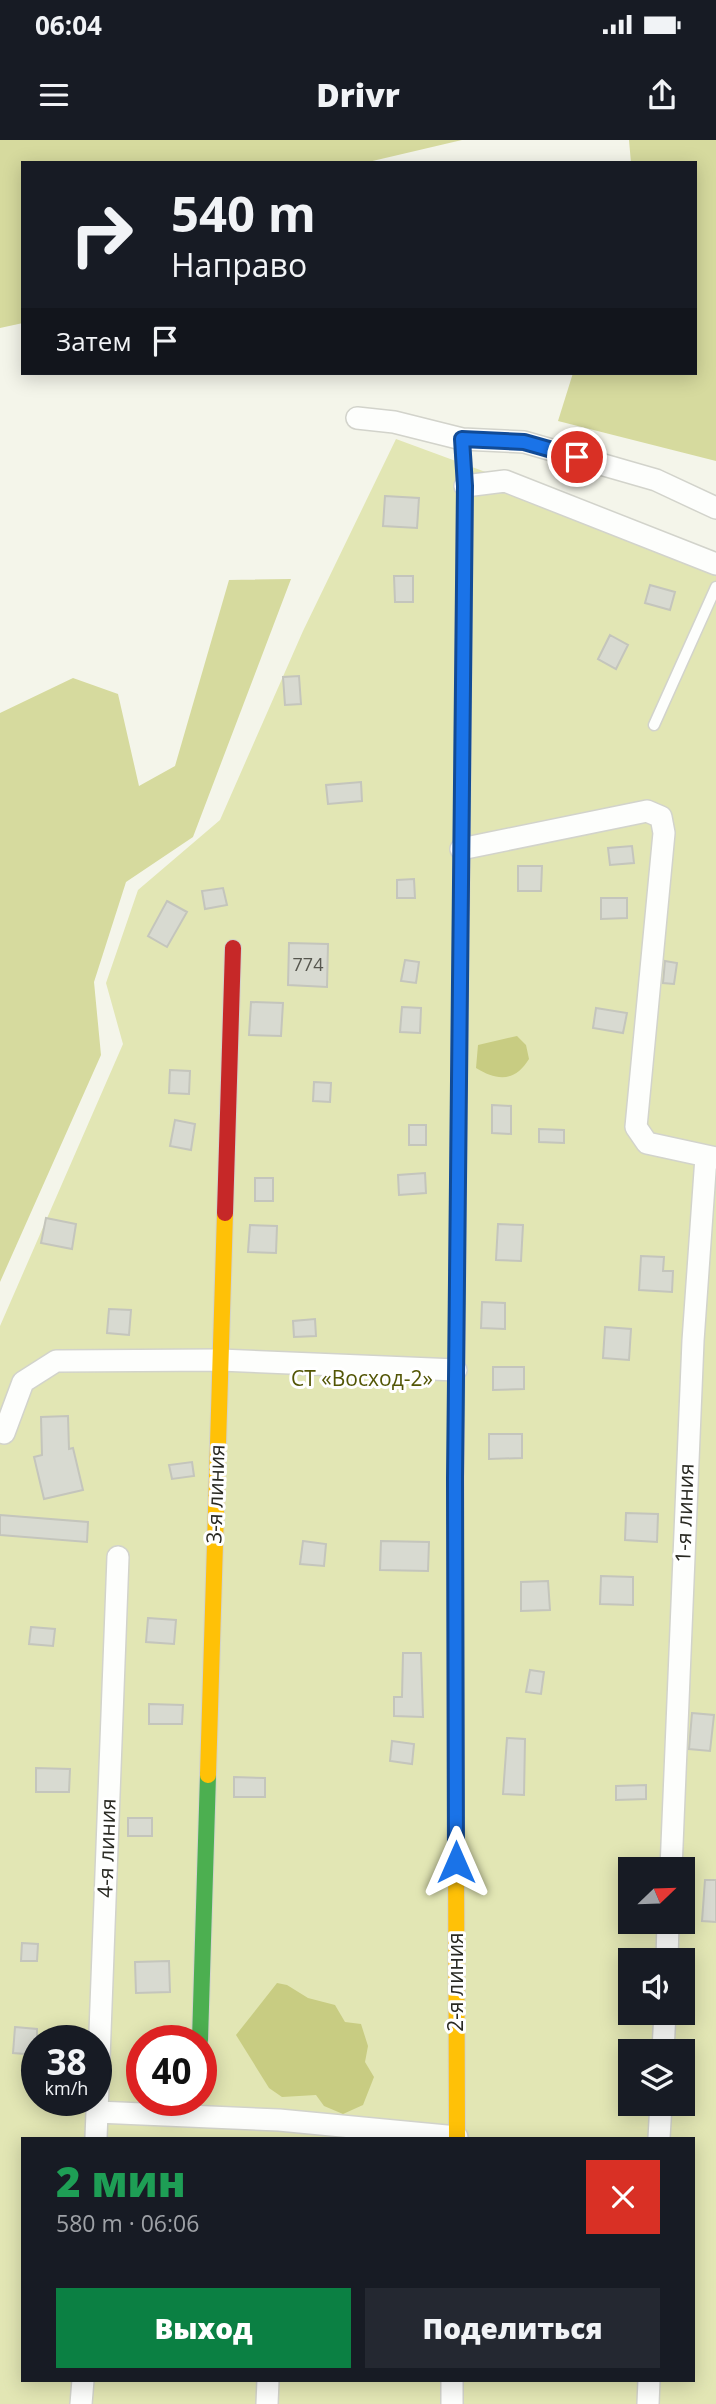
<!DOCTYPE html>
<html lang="ru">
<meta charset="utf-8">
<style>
:root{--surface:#171b24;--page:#242831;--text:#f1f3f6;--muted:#9ea1a6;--accent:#0b8043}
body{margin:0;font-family:"Open Sans",sans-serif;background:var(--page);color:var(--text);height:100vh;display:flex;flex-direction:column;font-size:26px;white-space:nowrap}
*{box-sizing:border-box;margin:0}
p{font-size:23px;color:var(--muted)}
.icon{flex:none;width:38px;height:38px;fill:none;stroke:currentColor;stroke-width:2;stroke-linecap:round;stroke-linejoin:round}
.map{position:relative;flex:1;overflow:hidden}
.side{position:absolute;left:21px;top:1997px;width:674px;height:245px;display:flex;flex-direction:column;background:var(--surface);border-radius:0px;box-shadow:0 4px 18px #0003}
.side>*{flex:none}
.hud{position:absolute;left:21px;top:21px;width:676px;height:214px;border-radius:0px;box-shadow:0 4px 18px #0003;background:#171b24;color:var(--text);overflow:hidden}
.needle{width:46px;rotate:67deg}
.tools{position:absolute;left:618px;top:1717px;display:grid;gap:14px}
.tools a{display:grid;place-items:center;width:77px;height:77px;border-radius:0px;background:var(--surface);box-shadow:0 4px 18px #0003;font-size:35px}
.speed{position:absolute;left:21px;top:1885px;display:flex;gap:14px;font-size:35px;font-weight:700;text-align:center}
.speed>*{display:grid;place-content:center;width:91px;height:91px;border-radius:50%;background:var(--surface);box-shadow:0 4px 18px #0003;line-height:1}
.speed small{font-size:18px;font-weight:400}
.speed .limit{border:10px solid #d22;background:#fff;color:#111}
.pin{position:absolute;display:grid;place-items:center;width:60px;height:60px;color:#fff;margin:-30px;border:4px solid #fff;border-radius:50%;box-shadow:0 2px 7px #0007}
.me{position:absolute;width:77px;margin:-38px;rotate:0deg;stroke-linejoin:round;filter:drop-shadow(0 0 5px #0008)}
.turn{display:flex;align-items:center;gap:24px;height:147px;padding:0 35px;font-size:32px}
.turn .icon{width:91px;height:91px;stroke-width:2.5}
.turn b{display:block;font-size:49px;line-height:60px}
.then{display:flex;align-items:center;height:66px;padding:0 35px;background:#0003;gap:14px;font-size:26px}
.round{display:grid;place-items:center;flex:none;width:74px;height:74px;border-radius:0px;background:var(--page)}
.headline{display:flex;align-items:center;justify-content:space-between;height:119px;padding:0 35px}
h1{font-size:42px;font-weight:800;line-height:52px;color:#1e9e55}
.button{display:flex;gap:14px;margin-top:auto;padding:14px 35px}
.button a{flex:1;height:80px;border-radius:0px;background:var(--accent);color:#fff;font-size:28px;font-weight:800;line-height:80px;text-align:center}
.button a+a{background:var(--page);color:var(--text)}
.status{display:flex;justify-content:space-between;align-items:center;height:49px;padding:0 35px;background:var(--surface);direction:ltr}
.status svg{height:19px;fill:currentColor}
header{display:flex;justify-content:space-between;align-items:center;height:91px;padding:0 35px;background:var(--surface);font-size:32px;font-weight:800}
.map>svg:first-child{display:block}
.green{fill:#e2e6b4;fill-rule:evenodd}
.forest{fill:#d6da9e}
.water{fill:#c8cc82}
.building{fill:#d8dad1;stroke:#c4c5bc;stroke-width:2}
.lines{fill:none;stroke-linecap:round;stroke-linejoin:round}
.lane-casing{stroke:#d2d3cb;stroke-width:13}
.street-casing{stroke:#d2d3cb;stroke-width:24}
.fast-casing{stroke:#d2d3cb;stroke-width:18}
.slow-casing{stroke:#d2d3cb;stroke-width:18}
.jam-casing{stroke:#d2d3cb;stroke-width:18}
.lane{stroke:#fdfefc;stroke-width:10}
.street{stroke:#fdfefc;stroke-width:21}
.fast{stroke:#4caf50;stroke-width:16}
.slow{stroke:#ffc107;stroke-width:16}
.jam{stroke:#c62828;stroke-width:16}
.route-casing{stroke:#114b97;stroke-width:18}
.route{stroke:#1a73e8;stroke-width:12}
.labels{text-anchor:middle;stroke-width:6;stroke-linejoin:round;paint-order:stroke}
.number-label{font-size:18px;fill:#56564e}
.park-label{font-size:21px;fill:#535606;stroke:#fff}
.street-label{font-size:21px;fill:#2a2a23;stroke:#fff}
</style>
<div class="status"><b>06:04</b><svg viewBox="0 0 49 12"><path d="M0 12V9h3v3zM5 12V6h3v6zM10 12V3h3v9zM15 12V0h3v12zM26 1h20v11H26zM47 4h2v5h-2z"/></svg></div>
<header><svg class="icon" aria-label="menu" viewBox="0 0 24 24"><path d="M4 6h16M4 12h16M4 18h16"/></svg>Drivr<svg class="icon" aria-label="share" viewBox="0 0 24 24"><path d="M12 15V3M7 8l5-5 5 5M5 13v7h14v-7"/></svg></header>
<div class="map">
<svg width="716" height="2264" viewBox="0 0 716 2264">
<rect width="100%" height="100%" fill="#f4f5ea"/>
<path class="green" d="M396,299L716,417V2264H655L656,2240H693V1998H665L666,1964H682V1911H668L670,1873L682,1872V1820H672L673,1782H682V1729H675L674,1405L662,1729H630V1782H660L658,1820H630V1872L656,1873L655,1911H630V1964H653L651,1998H23V2240H642L641,2264H0V1186L123,904L106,843L138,750L220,680L303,491ZM37,1900H96V1960H37ZM142,1900H201V1960H142Z"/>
<path class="forest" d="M0,0H462L364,23H23V183L0,188Z
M629,0H716V321L558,281L573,233H695V23H631Z
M291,439L193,697L126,742L94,842L101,915L0,1142V573L73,538L118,554L139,646L175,626L229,440Z"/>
<path class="water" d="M517,896L526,905L529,919C515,942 497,941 476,928L478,905Z
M277,1843L287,1845L308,1858L335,1865L345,1882L361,1884L368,1906L365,1922L374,1937L363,1965L343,1974L324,1966L316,1955L282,1957L269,1948L236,1895Z"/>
<path class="building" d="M385,356L419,358L417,388L383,386Z
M394,436H413V462H395Z
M650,445L675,452L670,470L645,463Z
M610,495L628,505L616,529L598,519Z
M299,536L301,564L285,565L283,537Z
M361,642L362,661L328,664L326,645Z
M632,706L634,723L610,725L608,708Z
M518,726H542L541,751H518Z
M414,739L415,758H397V740Z
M223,748L227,765L205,769L202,751Z
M601,758H627V778L601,779Z
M167,761L187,772L167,807L148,796Z
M289,803L328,804L327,847L288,845Z
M405,820L419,822L416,843L401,841Z
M665,821L677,823L674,844L663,843Z
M251,862L283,863L281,896L249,895Z
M402,867L421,868L420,893L400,892Z
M596,868L627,873L623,893L593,888Z
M170,930L190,931L189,954L169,953Z
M314,942L331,943L330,962L313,961Z
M492,965L511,966V994L492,993Z
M175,980L195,984L191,1010L170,1006Z
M409,985H426V1005H409Z
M539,989L564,990V1003L539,1002Z
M425,1033L426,1053L399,1055L398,1035Z
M255,1038H273V1061H255Z
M46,1078L76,1084L72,1109L41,1103Z
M498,1084L523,1085L521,1121L496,1120Z
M250,1085L277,1086L276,1113L248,1112Z
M641,1116L664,1117L663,1131H673L672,1152L639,1150Z
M482,1162L505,1163V1189L481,1188Z
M109,1169L131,1170L129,1195L107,1193Z
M315,1179L316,1196L294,1197L293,1181Z
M605,1187L631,1189L629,1220L603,1218Z
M493,1227H524V1249L493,1250Z
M68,1276L69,1309L73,1308L83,1350L44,1359L34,1317L42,1315L41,1277Z
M489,1294H522V1318L489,1319Z
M192,1322L194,1336L172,1339L169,1325Z
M626,1373L658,1374L657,1402L625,1400Z
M0,1375L88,1382L87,1402L0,1395Z
M303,1401L326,1404L324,1426L300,1424Z
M381,1401L429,1402L428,1431L380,1430Z
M601,1436L633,1437V1465L600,1464Z
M548,1441L550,1470L521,1471V1442Z
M148,1478L176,1480L174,1504L146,1502Z
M31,1487L55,1489L53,1506L29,1504Z
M403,1513H421L423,1577L394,1576V1557H402Z
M530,1530L544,1532L541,1554L526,1552Z
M149,1564L183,1565L182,1584H149Z
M692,1573L714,1575L710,1611L689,1609Z
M507,1598L525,1599L524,1655L503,1654Z
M392,1601L414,1604L412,1624L390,1621Z
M36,1628L70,1629L69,1652H36Z
M234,1637L265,1638V1657H234Z
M646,1645V1659L616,1660V1646Z
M128,1678H152V1696H128Z
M705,1740H716V1782L702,1781Z
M22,1803L38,1804L37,1821H21Z
M169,1821L170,1852L136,1853L135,1822Z
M15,1887L37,1889V1915L13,1913Z"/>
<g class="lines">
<defs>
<path id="lane" d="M654,585L716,447"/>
<path id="street" d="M357,278L394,282L462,299L524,302L656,340L716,368
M465,346L505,341L716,424
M461,709L647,671L661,677L664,693L636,987L647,1003L716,1018
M4,1293L23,1242L56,1221L220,1220L456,1230
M671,1729L693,1201L706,1017
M667,1820L668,1782
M663,1911L665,1872
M97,1972L279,1980L457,1997
M96,1998L118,1417
M659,1998L661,1964
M81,2264L83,2240
M267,2264L268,2240
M452,2264V2240
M648,2264L649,2240"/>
<path id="fast" d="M462,683L465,346L462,299
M455,1408L458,1059
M200,1900L208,1635"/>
<path id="slow" d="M455,1408L457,1998
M208,1635L225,1073"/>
<path id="jam" d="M458,1059L462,683
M225,1073L233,808"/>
</defs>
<use href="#lane" class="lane-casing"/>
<use href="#street" class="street-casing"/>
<use href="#fast" class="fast-casing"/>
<use href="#slow" class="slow-casing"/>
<use href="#jam" class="jam-casing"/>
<use href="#lane" class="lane"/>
<use href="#street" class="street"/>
<use href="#fast" class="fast"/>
<use href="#slow" class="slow"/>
<use href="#jam" class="jam"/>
</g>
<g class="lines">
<defs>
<path id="route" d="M456,1722L455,1338L465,346L462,299L524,302L577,317"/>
</defs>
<use href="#route" class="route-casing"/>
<use href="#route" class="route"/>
</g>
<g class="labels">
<g class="number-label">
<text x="308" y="831">774</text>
</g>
<g class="park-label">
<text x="362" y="1246">СТ «Восход-2»</text>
</g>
<g class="street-label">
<text transform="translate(216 1354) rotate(-88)" y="7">3-я линия</text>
<text transform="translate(685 1373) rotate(-88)" y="7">1-я линия</text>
<text transform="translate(107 1708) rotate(-88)" y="7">4-я линия</text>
<text transform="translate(456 1842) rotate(-90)" y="7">2-я линия</text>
</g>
</g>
</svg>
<div class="tools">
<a><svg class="needle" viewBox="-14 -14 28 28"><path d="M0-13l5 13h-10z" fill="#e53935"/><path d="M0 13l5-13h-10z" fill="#9ea1a6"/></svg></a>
<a><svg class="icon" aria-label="sound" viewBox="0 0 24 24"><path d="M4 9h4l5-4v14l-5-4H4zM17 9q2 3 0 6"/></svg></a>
<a><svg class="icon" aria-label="layers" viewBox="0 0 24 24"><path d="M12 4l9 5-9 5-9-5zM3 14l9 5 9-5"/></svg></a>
</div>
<div class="speed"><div>38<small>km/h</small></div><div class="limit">40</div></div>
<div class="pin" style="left:577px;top:317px;background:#d93025"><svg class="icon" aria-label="arrive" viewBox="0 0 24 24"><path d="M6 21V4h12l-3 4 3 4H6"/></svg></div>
<svg class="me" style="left:456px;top:1722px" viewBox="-20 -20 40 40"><path d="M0-17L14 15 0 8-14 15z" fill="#1a73e8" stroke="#fff" stroke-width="4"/></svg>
<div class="hud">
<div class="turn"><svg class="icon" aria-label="right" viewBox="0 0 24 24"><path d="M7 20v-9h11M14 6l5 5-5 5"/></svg><div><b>540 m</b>Направо</div></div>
<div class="then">Затем<svg class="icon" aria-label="arrive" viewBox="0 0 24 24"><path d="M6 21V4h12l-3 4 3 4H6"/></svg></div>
</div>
<section class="side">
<div class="headline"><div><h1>2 мин</h1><p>580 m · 06:06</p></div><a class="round" style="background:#d93025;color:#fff"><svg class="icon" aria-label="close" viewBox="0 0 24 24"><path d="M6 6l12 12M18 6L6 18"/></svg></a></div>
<div class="button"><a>Выход</a><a>Поделиться</a></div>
</section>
</div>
